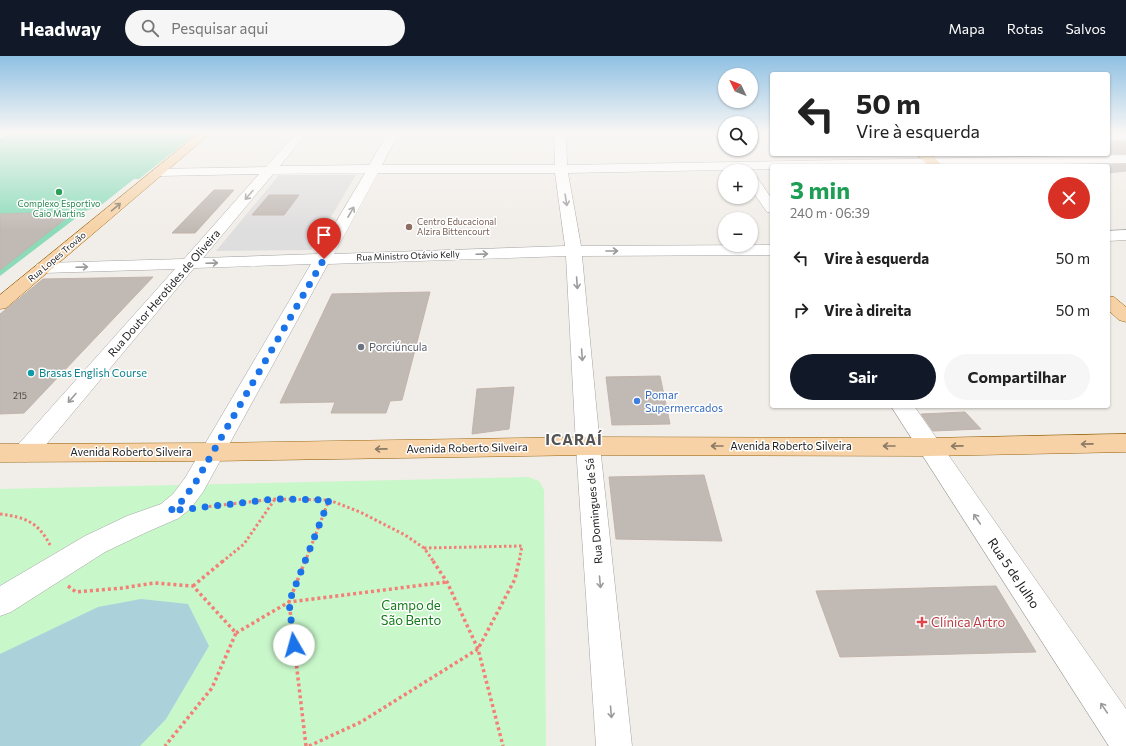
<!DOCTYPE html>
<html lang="pt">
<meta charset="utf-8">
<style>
:root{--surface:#fff;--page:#f6f6f6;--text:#222;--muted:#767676;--accent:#111827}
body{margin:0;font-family:Commissioner,sans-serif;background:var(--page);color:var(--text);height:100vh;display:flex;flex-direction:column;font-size:15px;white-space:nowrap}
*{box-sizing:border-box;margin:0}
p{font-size:13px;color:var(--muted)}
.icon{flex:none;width:22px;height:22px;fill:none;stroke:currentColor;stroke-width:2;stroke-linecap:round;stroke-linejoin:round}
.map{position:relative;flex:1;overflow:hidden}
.panel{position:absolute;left:770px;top:108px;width:340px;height:244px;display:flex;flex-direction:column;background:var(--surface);border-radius:4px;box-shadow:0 1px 3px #0004}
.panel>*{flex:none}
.banner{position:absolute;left:770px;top:16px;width:340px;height:84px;border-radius:4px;box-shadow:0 1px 3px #0004;background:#fff;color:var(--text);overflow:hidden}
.needle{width:26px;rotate:313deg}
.tools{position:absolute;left:718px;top:12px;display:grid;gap:8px}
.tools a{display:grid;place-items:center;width:40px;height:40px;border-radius:50%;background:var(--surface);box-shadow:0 1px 3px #0004;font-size:20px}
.pin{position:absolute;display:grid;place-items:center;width:34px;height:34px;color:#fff;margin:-41px -17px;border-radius:50% 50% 50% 0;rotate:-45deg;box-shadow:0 0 4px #0007}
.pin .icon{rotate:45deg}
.me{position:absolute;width:44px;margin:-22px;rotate:353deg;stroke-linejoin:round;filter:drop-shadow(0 0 3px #0008)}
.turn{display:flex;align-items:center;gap:14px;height:84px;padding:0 20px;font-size:18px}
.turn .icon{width:52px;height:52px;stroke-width:2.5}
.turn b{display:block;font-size:28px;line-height:34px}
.round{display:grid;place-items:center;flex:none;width:42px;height:42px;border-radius:21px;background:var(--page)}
.head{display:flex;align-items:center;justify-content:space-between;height:68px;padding:0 20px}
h1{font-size:24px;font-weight:700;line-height:30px;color:#1e9e55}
.cta{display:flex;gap:8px;margin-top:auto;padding:8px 20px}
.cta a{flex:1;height:46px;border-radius:24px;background:var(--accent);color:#fff;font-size:16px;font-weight:700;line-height:46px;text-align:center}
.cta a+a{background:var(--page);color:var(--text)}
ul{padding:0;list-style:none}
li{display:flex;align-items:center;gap:12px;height:52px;padding:0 20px}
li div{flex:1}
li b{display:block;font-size:15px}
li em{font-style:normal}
header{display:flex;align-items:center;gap:24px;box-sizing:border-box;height:56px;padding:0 20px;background:var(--accent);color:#fff}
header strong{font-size:19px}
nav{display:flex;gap:22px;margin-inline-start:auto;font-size:14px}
.search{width:280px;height:36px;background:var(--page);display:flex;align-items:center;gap:10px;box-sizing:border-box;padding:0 14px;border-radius:22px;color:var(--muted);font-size:15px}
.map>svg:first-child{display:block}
.residential{fill:#dfdede}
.park{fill:#c8f7ca}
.pitch{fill:#8bdbb9}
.water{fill:#abd2db}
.building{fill:#c1b9b4;stroke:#c2b4ab}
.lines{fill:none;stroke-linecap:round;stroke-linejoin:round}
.minor-casing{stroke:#a5a5a5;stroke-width:1}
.major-casing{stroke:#956208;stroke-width:1}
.path-far1{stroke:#f37f77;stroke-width:3;stroke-dasharray:2.5 2.5;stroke-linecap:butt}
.path{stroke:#f37f77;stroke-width:3.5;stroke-dasharray:3 3;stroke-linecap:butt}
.minor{fill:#fff;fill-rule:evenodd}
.major{fill:#f7d2a6;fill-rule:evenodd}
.oneway{stroke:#9b9b9b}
.oneway2{stroke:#8c7a64}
.route{stroke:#1a73e8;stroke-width:7;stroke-dasharray:0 12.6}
.leisure-dot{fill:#2e9e5b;stroke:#fff;stroke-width:1.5}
.education-dot{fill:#8d6e63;stroke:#fff;stroke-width:1.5}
.worship-dot{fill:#6b7280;stroke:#fff;stroke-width:1.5}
.culture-dot{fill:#0f9aa8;stroke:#fff;stroke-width:1.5}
.shop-dot{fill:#3f7fe0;stroke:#fff;stroke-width:1.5}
.health-dot{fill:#e0444e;stroke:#fff;stroke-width:1.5}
.labels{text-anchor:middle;stroke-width:3;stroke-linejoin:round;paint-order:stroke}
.far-leisure-label{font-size:9px;fill:#27864d;stroke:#fff}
.far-education-label{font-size:9px;fill:#785e54;stroke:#fff;text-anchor:start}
.far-street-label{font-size:9px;fill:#212121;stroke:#fff}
.number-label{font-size:9px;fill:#494746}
.street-label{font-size:11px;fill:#212121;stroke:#fff}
.worship-label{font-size:11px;fill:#5b616d;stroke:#fff;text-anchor:start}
.culture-label{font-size:11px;fill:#0d838f;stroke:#fff;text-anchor:start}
.shop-label{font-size:11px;fill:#366cbe;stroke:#fff;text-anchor:start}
.near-street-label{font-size:13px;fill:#212121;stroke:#fff}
.near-park-label{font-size:13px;fill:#127b17;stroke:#fff}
.near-health-label{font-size:13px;fill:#be3a42;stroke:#fff;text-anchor:start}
.district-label{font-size:15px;font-weight:bold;letter-spacing:1px;fill:#545454;stroke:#fff}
</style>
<header>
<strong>Headway</strong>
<div class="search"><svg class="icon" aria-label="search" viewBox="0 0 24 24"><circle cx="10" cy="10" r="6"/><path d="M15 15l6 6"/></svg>Pesquisar aqui</div>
<nav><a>Mapa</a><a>Rotas</a><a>Salvos</a></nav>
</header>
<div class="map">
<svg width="1126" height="690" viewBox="0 0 1126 690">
<rect width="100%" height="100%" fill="#f1ede8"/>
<path class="residential" d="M279,119H356L311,194L216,195Z"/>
<path class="park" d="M528,421L539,425L544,434L546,690H0V433Z"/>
<path class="pitch" d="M11,77H197L139,123H134L100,150L85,155L0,220V83Z"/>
<path class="water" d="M141,543L188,548L209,590L166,663L140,690H0V598L98,551Z"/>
<path class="building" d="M1108,86H1126V98H1108Z
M1126,108V115L1108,117V109Z
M214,134H234L195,177H172Z
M269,139H299L284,159H252Z
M74,156L0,214V158Z
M153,221L24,357L0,358V258L43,223Z
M430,236L402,344L390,345L386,357H331L335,346L280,347L332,238Z
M660,320L670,368L612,369L606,321Z
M514,331L509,373L472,378L477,333Z
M965,356L981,373L933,375L921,358Z
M704,419L722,485L616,483L609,421Z
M996,530L1036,596L840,601L816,535Z"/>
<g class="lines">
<defs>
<path id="minor" d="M0,77H8L4,81L0,82Z
M296,77H307L280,110L369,109L388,77H399L382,109H555L554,77H566L567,109L1126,99V107L942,110H772V113L568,117L581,190L772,189V199L582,200L600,390L632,690H596L576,390L566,200L328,208L203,436L191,452L179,462L147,476L105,496L11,556L0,560V530L85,480L127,460L161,448L173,438L185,422L311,208L194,212L34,403L25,406L16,403L13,397L16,391L175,213L43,217L37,216L35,212L37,208L43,207L184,203L259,118L159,120L154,119L153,116L154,113L266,111ZM365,117L317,198L203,202L273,118ZM378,117H555L565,190L334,198Z
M714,77H725V89L721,88Z
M1108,78H1126V84H1108Z
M751,119L756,120L772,143V157L767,156L751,133Z
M1126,174V184L1108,185V175Z
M891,350H914L1126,653V690H1109Z"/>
<path id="major" d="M199,77H211L6,252L0,253V239Z
M916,98H930L943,110H929Z
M1108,240L1114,241L1126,251V266L1119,264L1108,254Z
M1126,378V396L928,400L588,399L213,405L0,406V388L213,387L588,381L928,382Z"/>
</defs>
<use href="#minor" class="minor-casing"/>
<use href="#major" class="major-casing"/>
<path class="path-far1" d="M204,451L275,443L329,444L360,456L405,479L424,492L434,506
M0,458C25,461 38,466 50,489
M424,492L522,490L519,506
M222,506L244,488L275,443
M305,506L329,444"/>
<path class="path" d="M305,505L289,546L306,690
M433,505L447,526L478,593L503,690
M68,530L76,536L122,532L154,527L193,530L236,577L212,632L165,690
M193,530L223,505
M236,577L289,546L447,526
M309,690L361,666L478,593L515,523L519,505"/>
<use href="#minor" class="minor"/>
<use href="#major" class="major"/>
</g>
<defs><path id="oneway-shaft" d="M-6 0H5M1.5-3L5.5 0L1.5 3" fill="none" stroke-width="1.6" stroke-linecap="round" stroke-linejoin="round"/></defs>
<g class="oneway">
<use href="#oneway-shaft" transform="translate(249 139) rotate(131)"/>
<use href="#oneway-shaft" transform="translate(566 144) rotate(81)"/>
<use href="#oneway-shaft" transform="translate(351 156) rotate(-60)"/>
<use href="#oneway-shaft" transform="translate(612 195)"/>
<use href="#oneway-shaft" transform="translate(482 198) rotate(-2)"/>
<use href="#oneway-shaft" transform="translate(212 207) rotate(-2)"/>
<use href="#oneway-shaft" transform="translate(82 211) rotate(-2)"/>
<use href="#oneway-shaft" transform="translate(577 227) rotate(86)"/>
<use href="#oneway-shaft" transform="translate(582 299) rotate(86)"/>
<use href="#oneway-shaft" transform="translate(72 342) rotate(131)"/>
<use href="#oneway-shaft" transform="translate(977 463) rotate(-124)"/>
<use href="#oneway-shaft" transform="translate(600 526) rotate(85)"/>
<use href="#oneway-shaft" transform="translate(1104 652) rotate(-124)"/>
<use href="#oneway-shaft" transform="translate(611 656) rotate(85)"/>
</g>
<g class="oneway2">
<use href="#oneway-shaft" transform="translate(116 151) rotate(-40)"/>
<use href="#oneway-shaft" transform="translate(1087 388) rotate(179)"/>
<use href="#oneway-shaft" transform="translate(717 390) rotate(180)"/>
<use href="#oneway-shaft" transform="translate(889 390) rotate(-180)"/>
<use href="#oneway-shaft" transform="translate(957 390) rotate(179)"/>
<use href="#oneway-shaft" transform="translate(381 393) rotate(179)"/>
</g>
<linearGradient id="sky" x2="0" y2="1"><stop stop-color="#8fc0e3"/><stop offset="0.44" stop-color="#f9f7f5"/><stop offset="1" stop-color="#f9f7f5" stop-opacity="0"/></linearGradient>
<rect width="1126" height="174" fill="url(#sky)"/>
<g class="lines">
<path class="route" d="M294,589L289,546L329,444L275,443L170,455L182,445L194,429L324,203"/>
</g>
<circle class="leisure-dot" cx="59" cy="136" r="4"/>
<circle class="education-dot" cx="409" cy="171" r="4"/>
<circle class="worship-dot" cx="361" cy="291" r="4"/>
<circle class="culture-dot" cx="31" cy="317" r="4"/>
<circle class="shop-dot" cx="637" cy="345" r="4"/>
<path class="health-dot" d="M920 560h4v4h4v4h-4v4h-4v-4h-4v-4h4z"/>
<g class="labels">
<g class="far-leisure-label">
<text x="59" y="151">Complexo Esportivo<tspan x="59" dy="10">Caio Martins</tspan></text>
</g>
<g class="far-education-label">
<text x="417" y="169">Centro Educacional<tspan x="417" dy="10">Alzira Bittencourt</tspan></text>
</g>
<g class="far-street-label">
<text transform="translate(408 200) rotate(-2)" y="3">Rua Ministro Otávio Kelly</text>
<text transform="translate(57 201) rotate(-40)" y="3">Rua Lopes Trovão</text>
</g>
<g class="number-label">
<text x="20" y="343">215</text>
</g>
<g class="street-label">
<text transform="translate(164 237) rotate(-49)" y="4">Rua Doutor Herotides de Oliveira</text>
<text x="791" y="394">Avenida Roberto Silveira</text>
<text transform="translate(467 392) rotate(-1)" y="4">Avenida Roberto Silveira</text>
<text x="131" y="400">Avenida Roberto Silveira</text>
<text transform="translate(594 455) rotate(-95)" y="4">Rua Domingues de Sá</text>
</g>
<g class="worship-label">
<text x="369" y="295">Porciúncula</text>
</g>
<g class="culture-label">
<text x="39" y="321">Brasas English Course</text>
</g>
<g class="shop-label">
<text x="645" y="343">Pomar<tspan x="645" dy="13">Supermercados</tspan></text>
</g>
<g class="near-street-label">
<text transform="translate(1014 517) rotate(56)" y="5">Rua 5 de Julho</text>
</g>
<g class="near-park-label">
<text x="411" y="554">Campo de<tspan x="411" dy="15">São Bento</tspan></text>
</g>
<g class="near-health-label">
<text x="931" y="571">Clínica Artro</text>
</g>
<g class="district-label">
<text x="574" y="389">ICARAÍ</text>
</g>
</g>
</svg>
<div class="tools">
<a><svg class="needle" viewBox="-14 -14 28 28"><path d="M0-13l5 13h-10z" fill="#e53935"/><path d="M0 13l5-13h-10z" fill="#767676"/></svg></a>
<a><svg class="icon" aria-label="search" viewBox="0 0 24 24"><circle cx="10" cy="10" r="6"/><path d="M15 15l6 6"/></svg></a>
<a>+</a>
<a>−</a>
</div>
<div class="pin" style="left:324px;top:203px;background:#d93025"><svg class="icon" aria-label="arrive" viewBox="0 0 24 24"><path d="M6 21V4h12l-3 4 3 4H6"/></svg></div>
<svg class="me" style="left:294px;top:589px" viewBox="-20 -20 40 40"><circle r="19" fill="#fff"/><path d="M0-13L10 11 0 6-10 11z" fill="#1a73e8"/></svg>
<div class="banner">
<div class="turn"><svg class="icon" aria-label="left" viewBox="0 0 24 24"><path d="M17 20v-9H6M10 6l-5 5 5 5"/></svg><div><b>50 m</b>Vire à esquerda</div></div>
</div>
<section class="panel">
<div class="head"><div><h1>3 min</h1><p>240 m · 06:39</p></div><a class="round" style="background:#d93025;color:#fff"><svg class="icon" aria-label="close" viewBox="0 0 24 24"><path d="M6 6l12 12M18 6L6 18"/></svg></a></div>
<ul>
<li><svg class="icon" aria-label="left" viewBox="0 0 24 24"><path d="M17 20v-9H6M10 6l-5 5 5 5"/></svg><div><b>Vire à esquerda</b></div><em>50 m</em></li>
<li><svg class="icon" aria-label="right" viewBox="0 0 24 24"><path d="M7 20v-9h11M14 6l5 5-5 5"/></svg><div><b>Vire à direita</b></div><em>50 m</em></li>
</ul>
<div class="cta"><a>Sair</a><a>Compartilhar</a></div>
</section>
</div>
